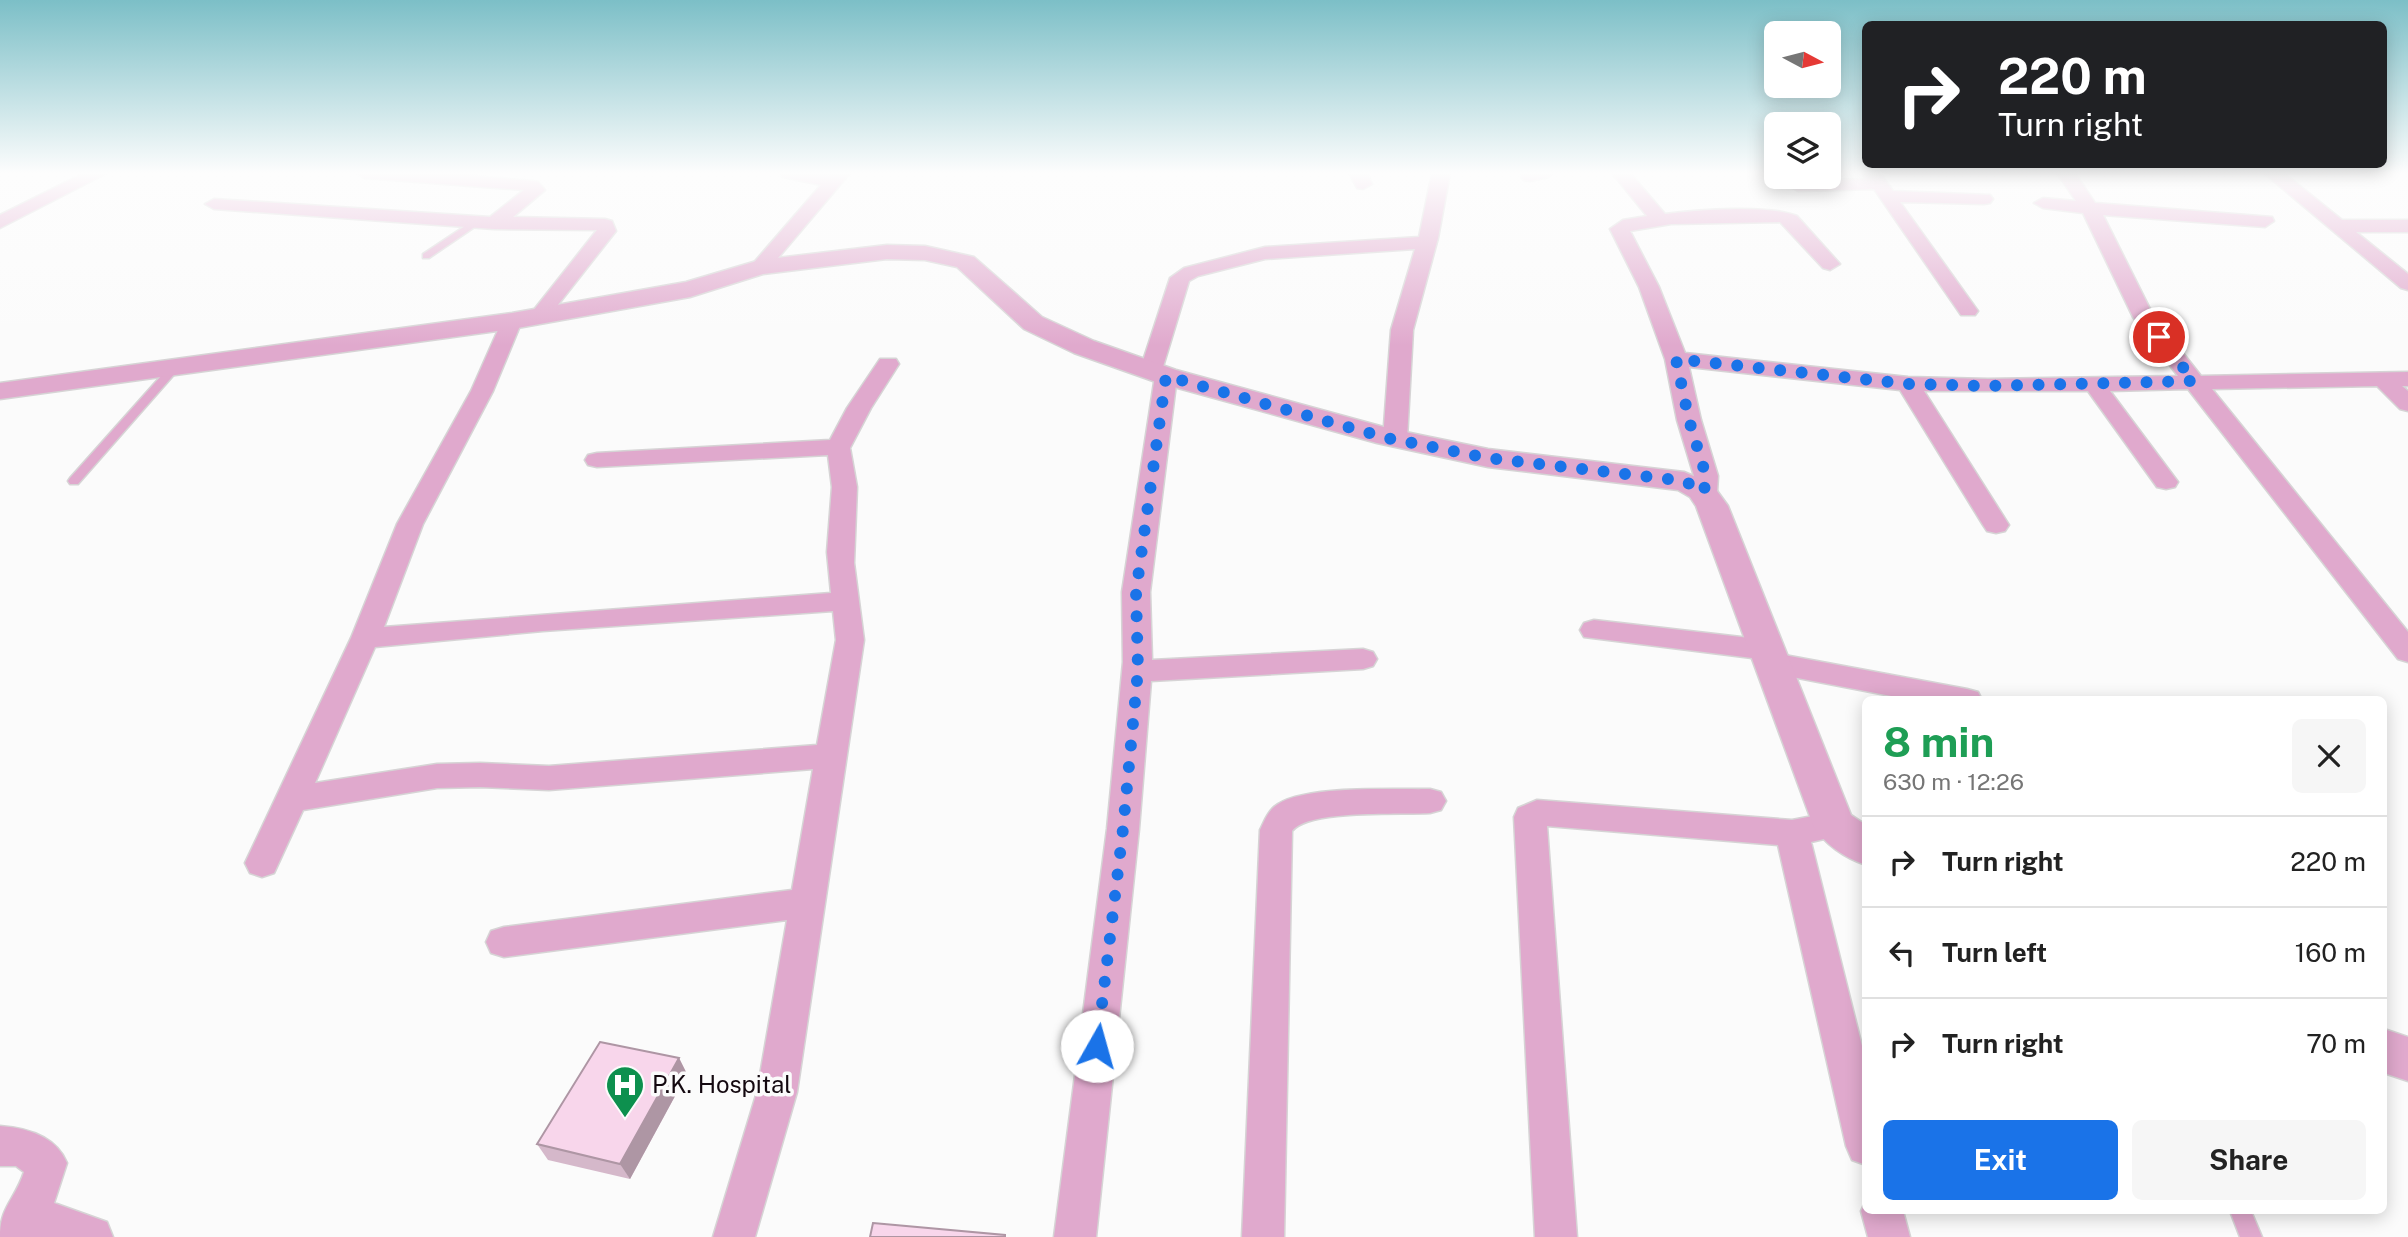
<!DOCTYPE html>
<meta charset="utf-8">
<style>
:root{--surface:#fff;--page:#f6f6f6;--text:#222;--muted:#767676;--line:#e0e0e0;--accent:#1a73e8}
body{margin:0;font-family:"Public Sans",sans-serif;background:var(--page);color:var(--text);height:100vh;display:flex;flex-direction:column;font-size:26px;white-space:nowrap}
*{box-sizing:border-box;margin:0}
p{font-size:23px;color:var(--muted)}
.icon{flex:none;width:38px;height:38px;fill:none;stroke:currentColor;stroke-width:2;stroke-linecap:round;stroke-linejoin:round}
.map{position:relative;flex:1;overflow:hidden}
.drawer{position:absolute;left:1862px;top:696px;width:525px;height:518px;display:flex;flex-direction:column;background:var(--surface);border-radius:10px;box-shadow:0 4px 18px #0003}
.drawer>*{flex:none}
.hud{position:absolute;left:1862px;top:21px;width:525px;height:147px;border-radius:10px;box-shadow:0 4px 18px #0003;background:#202124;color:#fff;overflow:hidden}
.needle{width:46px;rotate:97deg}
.fabs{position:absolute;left:1764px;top:21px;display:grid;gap:14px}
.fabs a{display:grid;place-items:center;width:77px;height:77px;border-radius:10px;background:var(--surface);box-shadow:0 4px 18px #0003;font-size:35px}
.pin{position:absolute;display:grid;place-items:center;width:60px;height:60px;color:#fff;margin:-30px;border:4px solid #fff;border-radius:50%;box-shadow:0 2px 7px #0007}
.me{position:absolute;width:77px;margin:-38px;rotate:7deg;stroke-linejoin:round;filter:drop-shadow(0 0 5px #0008)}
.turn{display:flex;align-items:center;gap:24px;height:147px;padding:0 21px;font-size:32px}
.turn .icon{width:91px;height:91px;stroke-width:2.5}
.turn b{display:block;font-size:49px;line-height:60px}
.round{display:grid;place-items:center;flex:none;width:74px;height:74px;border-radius:10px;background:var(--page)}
.overview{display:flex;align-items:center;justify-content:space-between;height:119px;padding:0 21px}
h1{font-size:42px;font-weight:700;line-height:52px;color:#1e9e55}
.button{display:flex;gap:14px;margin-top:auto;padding:14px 21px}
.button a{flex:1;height:80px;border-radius:10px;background:var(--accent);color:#fff;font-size:28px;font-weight:700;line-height:80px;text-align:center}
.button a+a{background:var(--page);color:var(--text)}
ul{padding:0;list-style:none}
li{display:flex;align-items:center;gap:21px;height:91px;padding:0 21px;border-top:2px solid var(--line)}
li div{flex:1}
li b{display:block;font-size:26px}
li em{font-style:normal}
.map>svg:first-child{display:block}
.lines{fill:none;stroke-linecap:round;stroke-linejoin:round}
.service-casing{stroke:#d6d4d5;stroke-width:3}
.minor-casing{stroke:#d6d4d5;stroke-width:3}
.tertiary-casing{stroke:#d6d4d5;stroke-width:3}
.service{fill:#e0a9cd;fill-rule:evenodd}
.minor{fill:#e0a9cd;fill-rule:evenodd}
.tertiary{fill:#e0a9cd;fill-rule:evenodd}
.wall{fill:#d5b8ca}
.shaded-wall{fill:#ae96a4}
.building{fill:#f8d6eb;stroke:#ae96a4;stroke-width:2}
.route{stroke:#1a73e8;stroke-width:12;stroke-dasharray:0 21.6}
.labels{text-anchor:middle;stroke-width:7;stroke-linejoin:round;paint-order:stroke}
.near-poi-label{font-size:24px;fill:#13080f;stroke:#fbfbfb;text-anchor:start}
</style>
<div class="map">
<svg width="2408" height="1237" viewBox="0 0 2408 1237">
<rect width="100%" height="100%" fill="#fbfbfb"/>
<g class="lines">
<defs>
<path id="service" d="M474,220L482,222L429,258H423V254Z
M174,365L178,366V370L78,484H70L68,481L70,478L170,366Z
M2230,1211H2251L2262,1237H2240Z"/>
<path id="minor" d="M84,173H107L0,228V215Z
M356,173H440L532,181L538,182L545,190L513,217L605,219L612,221L616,231L546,320H532L529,316L597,230L494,229L214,209L205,204L214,199L490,217L524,190L365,178Z
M780,173L829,176L831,173H850L767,271L760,273L750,267L821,185L783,177Z
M1349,173H1367L1372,184L1363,189L1357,188Z
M1432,173H1450L1438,238L1413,330L1407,439L1403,444H1387L1383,439L1391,330L1415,249L1265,259L1198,276L1189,281L1162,370L1174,371L1177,376L1150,592L1152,660L1363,649L1373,652L1377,659L1373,666L1363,669L1151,681L1139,829L1096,1237H1054L1107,829L1123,662L1122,592L1155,376L1143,375L1140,370L1170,278L1184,268L1265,247L1419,237Z
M1523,173H1552L1549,177L1530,181L1524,180L1521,176Z
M1612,173H1630L1665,214C1697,210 1768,204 1797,216L1840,264L1830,270L1823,268L1780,222L1671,224L1630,231L1659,287L1685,353L1908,377L1988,379L2178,376L2133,317L2083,213L2043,208L2034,203L2043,198L2076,201L2057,173H2075L2095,203L2272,217L2274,221L2265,227L2103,215L2153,315L2201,376L2408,372V386H2402L2408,391V411L2400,409L2377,386L2212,389L2408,632V662L2398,659L2188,389L2110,391L2178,482L2175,487L2166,489L2157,487L2088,391H1924L2009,525L2005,531L1996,533L1987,531L1983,525L1900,390L1689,367L1701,420L1718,476L1717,492L1713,497L1704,500L1695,497L1691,492L1694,476L1677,420L1665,359L1639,287L1610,229L1623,220L1647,216Z
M1862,173H1880L1893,191L1990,195L1993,199L1990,203L1984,204L1900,202L1978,311L1975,315H1961L1874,189L1798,191L1789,186L1798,181L1866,179Z
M2264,173H2284L2342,220H2408V232H2356L2408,274V290L2401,288Z
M512,315L519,317L522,321L493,391L423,524L384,627L831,593L827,552L832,487L828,455L597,467L588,465L585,460L588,455L597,453L830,440L847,408L880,359H896L899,364L871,408L850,448L857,487L854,563L864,640L797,1092L755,1237H713L757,1092L787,920L504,957L491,953L486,942L491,931L504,927L792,890L813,769L549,790L480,787L437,788L303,810L274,873L262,877L250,873L245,863L351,638L397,524L471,391L502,321L505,317ZM833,611L836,640L817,745L549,766L480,763L437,764L315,783L375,647L543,631Z
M1594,620L1767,640L1777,643L1781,650L1779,654L1967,689L1978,692L1982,700H1912L1772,673L1762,670L1757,663L1760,659L1584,637L1580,630L1584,623Z
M1430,789L1441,792L1446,801L1441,810L1430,813C1401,815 1309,809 1292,831L1284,1237H1242L1260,830C1264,822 1267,813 1274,807C1300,784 1395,790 1430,789Z
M1537,800L1792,820L1834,812L1846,816L1850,825L1846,834L1811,842L1866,1062V1165L1852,1160L1846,1146L1778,845L1547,826L1577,1237H1535L1514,817L1518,808Z
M0,1126C27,1128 56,1136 67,1163L54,1203L107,1222L113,1237H0C0,1206 15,1200 24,1172L16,1166H0Z
M1866,1200V1211H1903L1910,1237H1868L1861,1211Z"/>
<path id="tertiary" d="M887,245L925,246L974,257L1042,317L1094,341L1176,370L1391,429L1488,449L1684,472L1712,484L1728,506L1851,815L1866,825V865C1845,858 1824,844 1813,825L1696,506L1690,497L1678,490L1488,467L1377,443L1156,382L1074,353L1024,329L957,267L925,260L887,259L763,274L690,297L512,329L0,399V383L512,313L686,282L760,260Z
M2384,1029L2408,1037V1081L2384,1073Z"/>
</defs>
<use href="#service" class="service-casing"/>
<use href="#minor" class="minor-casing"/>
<use href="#tertiary" class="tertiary-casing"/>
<use href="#service" class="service"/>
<use href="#minor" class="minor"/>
<use href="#tertiary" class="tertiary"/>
</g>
<path class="wall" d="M679,1058L687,1074L630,1179L548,1160L537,1144Z"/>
<path class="shaded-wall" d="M679,1058L687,1074L630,1179L620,1164Z"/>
<path class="building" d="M600,1042L679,1058L620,1164L537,1144Z
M873,1223L1005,1235V1237H870Z"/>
<linearGradient id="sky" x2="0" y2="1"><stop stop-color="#7cbfc7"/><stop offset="0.5" stop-color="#fdfdfd"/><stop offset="1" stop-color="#fdfdfd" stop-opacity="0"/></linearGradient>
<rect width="2408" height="346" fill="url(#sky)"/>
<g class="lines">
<path class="route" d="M1097,1046L1123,829L1138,670L1136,592L1166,376L1387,438L1488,458L1684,481L1704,492L1706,476L1689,420L1676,359L1908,384L1988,386L2194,381L2159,337"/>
</g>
<defs>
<symbol id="hospital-pin" viewBox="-11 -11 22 30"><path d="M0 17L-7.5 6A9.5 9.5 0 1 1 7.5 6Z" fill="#0d904e" stroke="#fbfbfb"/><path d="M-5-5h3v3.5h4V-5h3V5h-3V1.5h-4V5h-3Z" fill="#fff"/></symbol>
</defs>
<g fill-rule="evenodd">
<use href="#hospital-pin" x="603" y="1063" width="44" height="60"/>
</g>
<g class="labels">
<g class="near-poi-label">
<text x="652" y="1093">P.K. Hospital</text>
</g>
</g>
</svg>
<div class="fabs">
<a><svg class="needle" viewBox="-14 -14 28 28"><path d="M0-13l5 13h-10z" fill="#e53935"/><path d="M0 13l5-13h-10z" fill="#767676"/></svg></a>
<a><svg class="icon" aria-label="layers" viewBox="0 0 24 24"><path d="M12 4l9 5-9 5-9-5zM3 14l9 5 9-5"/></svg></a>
</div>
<div class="pin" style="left:2159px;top:337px;background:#d93025"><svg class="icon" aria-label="arrive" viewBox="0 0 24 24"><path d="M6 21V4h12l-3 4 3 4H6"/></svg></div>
<svg class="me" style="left:1097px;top:1046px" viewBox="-20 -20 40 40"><circle r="19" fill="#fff"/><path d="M0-13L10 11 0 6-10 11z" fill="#1a73e8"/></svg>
<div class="hud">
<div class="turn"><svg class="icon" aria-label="right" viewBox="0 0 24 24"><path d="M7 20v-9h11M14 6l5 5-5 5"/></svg><div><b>220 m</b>Turn right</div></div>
</div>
<section class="drawer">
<div class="overview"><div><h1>8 min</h1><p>630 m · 12:26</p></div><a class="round"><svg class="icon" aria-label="close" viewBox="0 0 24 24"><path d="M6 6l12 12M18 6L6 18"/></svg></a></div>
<ul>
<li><svg class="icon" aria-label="right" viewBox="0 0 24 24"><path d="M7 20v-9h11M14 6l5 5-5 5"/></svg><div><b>Turn right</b></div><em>220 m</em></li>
<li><svg class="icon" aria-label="left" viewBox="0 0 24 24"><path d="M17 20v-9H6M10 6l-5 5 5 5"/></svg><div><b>Turn left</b></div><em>160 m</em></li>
<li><svg class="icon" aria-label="right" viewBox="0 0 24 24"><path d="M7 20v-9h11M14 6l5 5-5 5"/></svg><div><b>Turn right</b></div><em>70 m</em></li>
</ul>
<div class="button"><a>Exit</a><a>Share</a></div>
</section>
</div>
